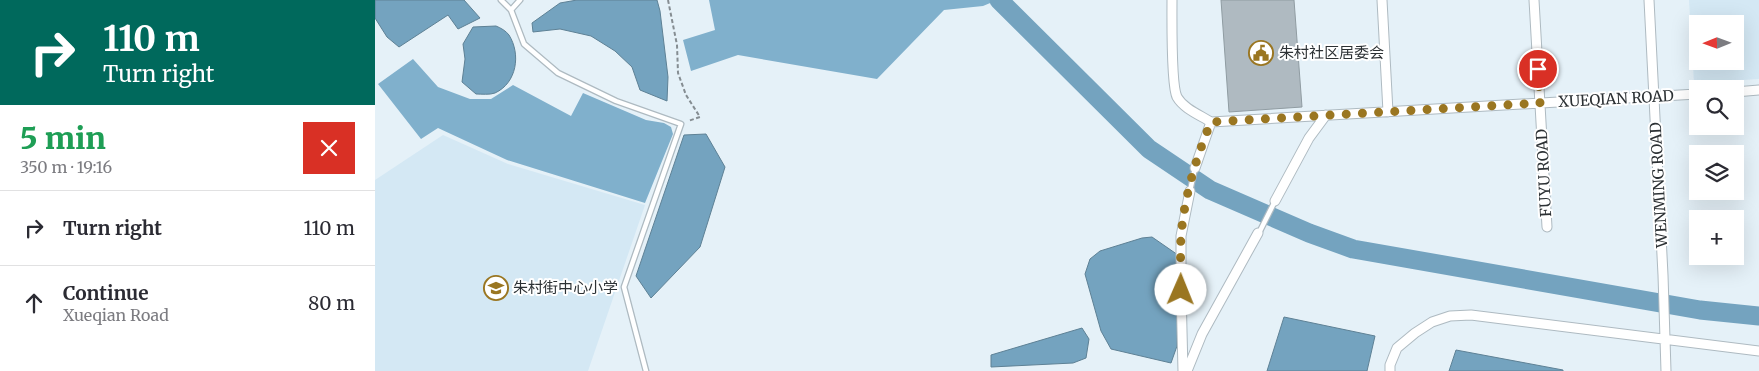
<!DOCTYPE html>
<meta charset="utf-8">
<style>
:root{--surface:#fff;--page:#f2f2f3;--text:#2b2b33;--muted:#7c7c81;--line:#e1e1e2}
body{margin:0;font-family:Merriweather,"Noto Sans SC",serif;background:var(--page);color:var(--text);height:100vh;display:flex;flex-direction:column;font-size:19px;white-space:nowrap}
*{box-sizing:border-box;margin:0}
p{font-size:16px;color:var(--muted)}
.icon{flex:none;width:28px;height:28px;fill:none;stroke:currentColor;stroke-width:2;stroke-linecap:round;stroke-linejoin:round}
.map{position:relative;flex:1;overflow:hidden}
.sheet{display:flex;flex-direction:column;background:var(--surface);width:375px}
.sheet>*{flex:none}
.top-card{background:#00695c;color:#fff;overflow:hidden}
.needle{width:32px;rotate:269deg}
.tools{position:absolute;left:1314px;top:15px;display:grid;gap:10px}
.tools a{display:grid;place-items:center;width:55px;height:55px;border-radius:0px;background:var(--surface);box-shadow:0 5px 20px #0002;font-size:25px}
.pin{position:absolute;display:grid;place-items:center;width:42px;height:42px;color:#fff;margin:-21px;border:2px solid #fff;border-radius:50%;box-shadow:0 1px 5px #0007}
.me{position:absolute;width:55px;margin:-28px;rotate:1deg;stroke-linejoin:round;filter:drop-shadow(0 0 4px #0008)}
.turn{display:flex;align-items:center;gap:18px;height:105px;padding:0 20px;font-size:22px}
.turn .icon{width:65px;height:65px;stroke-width:2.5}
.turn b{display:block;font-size:35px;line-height:42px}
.round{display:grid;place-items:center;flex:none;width:52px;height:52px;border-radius:0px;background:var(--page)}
.headline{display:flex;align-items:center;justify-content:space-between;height:85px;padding:0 20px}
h1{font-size:30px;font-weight:800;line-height:38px;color:#1e9e55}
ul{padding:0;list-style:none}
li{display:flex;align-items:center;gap:15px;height:75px;padding:0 20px;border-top:1px solid var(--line)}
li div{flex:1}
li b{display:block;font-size:19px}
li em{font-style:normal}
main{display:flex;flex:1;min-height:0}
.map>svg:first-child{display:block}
.built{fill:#d4e8f4;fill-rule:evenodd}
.forest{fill:#80b0cc}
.water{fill:#74a3bf;stroke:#5e8195}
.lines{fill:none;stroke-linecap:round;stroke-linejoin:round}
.river{stroke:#74a3bf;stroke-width:19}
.building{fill:#afbac1;stroke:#909ca2}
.service-casing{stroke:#aebac1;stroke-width:7}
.minor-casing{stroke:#aebac1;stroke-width:11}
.path{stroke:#858d92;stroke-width:2;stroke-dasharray:4 2.5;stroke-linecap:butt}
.service{stroke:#fff;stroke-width:4.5}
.minor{stroke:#fff;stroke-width:9}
.route{stroke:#9a7621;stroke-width:9;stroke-dasharray:0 16.2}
.labels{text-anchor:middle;stroke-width:4;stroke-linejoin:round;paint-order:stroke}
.poi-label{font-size:15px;fill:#2c3134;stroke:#fff;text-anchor:start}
.street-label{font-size:15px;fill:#2c3134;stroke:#fff}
</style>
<main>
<section class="sheet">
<div class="top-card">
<div class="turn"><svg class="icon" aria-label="right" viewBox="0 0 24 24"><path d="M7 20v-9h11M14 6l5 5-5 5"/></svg><div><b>110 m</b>Turn right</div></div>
</div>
<div class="headline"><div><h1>5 min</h1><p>350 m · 19:16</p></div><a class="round" style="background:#d93025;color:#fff"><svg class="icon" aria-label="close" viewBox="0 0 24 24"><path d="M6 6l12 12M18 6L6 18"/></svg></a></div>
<ul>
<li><svg class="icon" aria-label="right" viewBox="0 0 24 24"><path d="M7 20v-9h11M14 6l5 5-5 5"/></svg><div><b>Turn right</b></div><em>110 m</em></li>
<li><svg class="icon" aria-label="ahead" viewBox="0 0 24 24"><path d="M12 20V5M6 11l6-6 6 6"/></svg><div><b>Continue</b><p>Xueqian Road</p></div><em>80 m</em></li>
</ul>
</section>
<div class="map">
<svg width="1384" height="371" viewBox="0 0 1384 371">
<rect width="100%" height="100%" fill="#e5f1f8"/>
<path class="built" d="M1314,0H1384V79L1319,83ZM1322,24H1360V61H1322Z
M68,135L133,164L270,205L213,371H0V180Z"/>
<path class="forest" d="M334,0H619L620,1L608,6L569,10L502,79L363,55L316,71L308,40L340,30Z
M38,59L63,87L95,99H116L138,85L196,116L208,93L271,120L289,123L296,127L298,134L270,203L132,160L63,128L46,139L3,84Z"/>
<path class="water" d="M0,0H89L105,18L83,29L73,15L24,47L12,37L0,18Z
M202,0H282L285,11L293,77L292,101L265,90L257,67L240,51L216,36L185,29L158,32L157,23L185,3Z
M121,26C126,28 131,31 134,35C146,54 142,83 120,93C115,95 106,94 101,94L87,82L90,59L88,44L98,27Z
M331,134L350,167L325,247L276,298L261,276L309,135Z
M777,237L803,255L802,346L796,363L736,349L726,331L710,274L715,259L725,251L767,238Z
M909,317L1000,336L992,371H892Z
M707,328L714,339L711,358L698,363L616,367V355Z
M1081,350L1188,370V371H1074Z"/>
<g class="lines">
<path class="river" d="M624,0L774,149L835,190L934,233L978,249L1325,310L1384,316"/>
</g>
<path class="building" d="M846,0H919L927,107L854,112Z"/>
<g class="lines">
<defs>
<path id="service" d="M126,0L136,10L149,44L183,73L241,101L306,124L249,287L271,371
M136,10L145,0
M815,191L820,168
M884,233L900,201"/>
<path id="minor" d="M797,0C797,17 796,85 802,97C809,109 825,115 836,122L1322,94
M1007,0L1013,112
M1159,0L1172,227
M1274,0L1288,275L1291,371
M1360,92L1384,90
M820,168L836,122
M900,201L934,138L951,115
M808,371L806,290V236L815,191
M812,371L827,334L883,233
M1015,371V365L1022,348L1040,333L1057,322L1075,316L1096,315L1384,351"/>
</defs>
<use href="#service" class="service-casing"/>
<use href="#minor" class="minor-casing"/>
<path class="path" d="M293,0L302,45L303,73L311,95L325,117L313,121"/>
<use href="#service" class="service"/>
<use href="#minor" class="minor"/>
</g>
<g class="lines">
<path class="route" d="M806,290C806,272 805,254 806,237C809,197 821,158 836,122L1165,103L1163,69"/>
</g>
<defs>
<symbol id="civic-ring" viewBox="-11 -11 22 22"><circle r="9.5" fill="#fff" stroke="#9a7621" stroke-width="1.5"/><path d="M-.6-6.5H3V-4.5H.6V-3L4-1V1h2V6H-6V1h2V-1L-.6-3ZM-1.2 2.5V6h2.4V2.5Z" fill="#9a7621"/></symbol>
<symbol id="school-ring" viewBox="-11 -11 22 22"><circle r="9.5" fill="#fff" stroke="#9a7621" stroke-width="1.5"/><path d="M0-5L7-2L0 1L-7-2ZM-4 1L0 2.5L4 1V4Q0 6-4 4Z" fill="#9a7621"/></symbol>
</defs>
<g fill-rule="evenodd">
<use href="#civic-ring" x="872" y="39" width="28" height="28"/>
<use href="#school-ring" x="107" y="274" width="28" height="28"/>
</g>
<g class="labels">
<g class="poi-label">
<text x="904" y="58">朱村社区居委会</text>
<text x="138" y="293">朱村街中心小学</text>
</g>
<g class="street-label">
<text transform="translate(1241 99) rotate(-3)" y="5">XUEQIAN ROAD</text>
<text transform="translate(1169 173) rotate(-93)" y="5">FUYU ROAD</text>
<text transform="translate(1284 185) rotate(-93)" y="5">WENMING ROAD</text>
</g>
</g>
</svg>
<div class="tools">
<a><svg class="needle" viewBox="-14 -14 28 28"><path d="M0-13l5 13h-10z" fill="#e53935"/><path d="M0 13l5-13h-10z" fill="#7c7c81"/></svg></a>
<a><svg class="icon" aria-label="search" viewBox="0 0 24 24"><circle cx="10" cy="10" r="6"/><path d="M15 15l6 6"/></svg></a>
<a><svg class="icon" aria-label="layers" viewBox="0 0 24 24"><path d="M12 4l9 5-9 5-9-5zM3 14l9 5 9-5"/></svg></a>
<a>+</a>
</div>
<div class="pin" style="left:1163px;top:69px;background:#d93025"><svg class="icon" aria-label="arrive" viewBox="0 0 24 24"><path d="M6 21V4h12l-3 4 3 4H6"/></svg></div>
<svg class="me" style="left:806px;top:290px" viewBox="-20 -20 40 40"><circle r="19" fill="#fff"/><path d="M0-13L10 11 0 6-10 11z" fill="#9a7621"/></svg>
</div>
</main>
